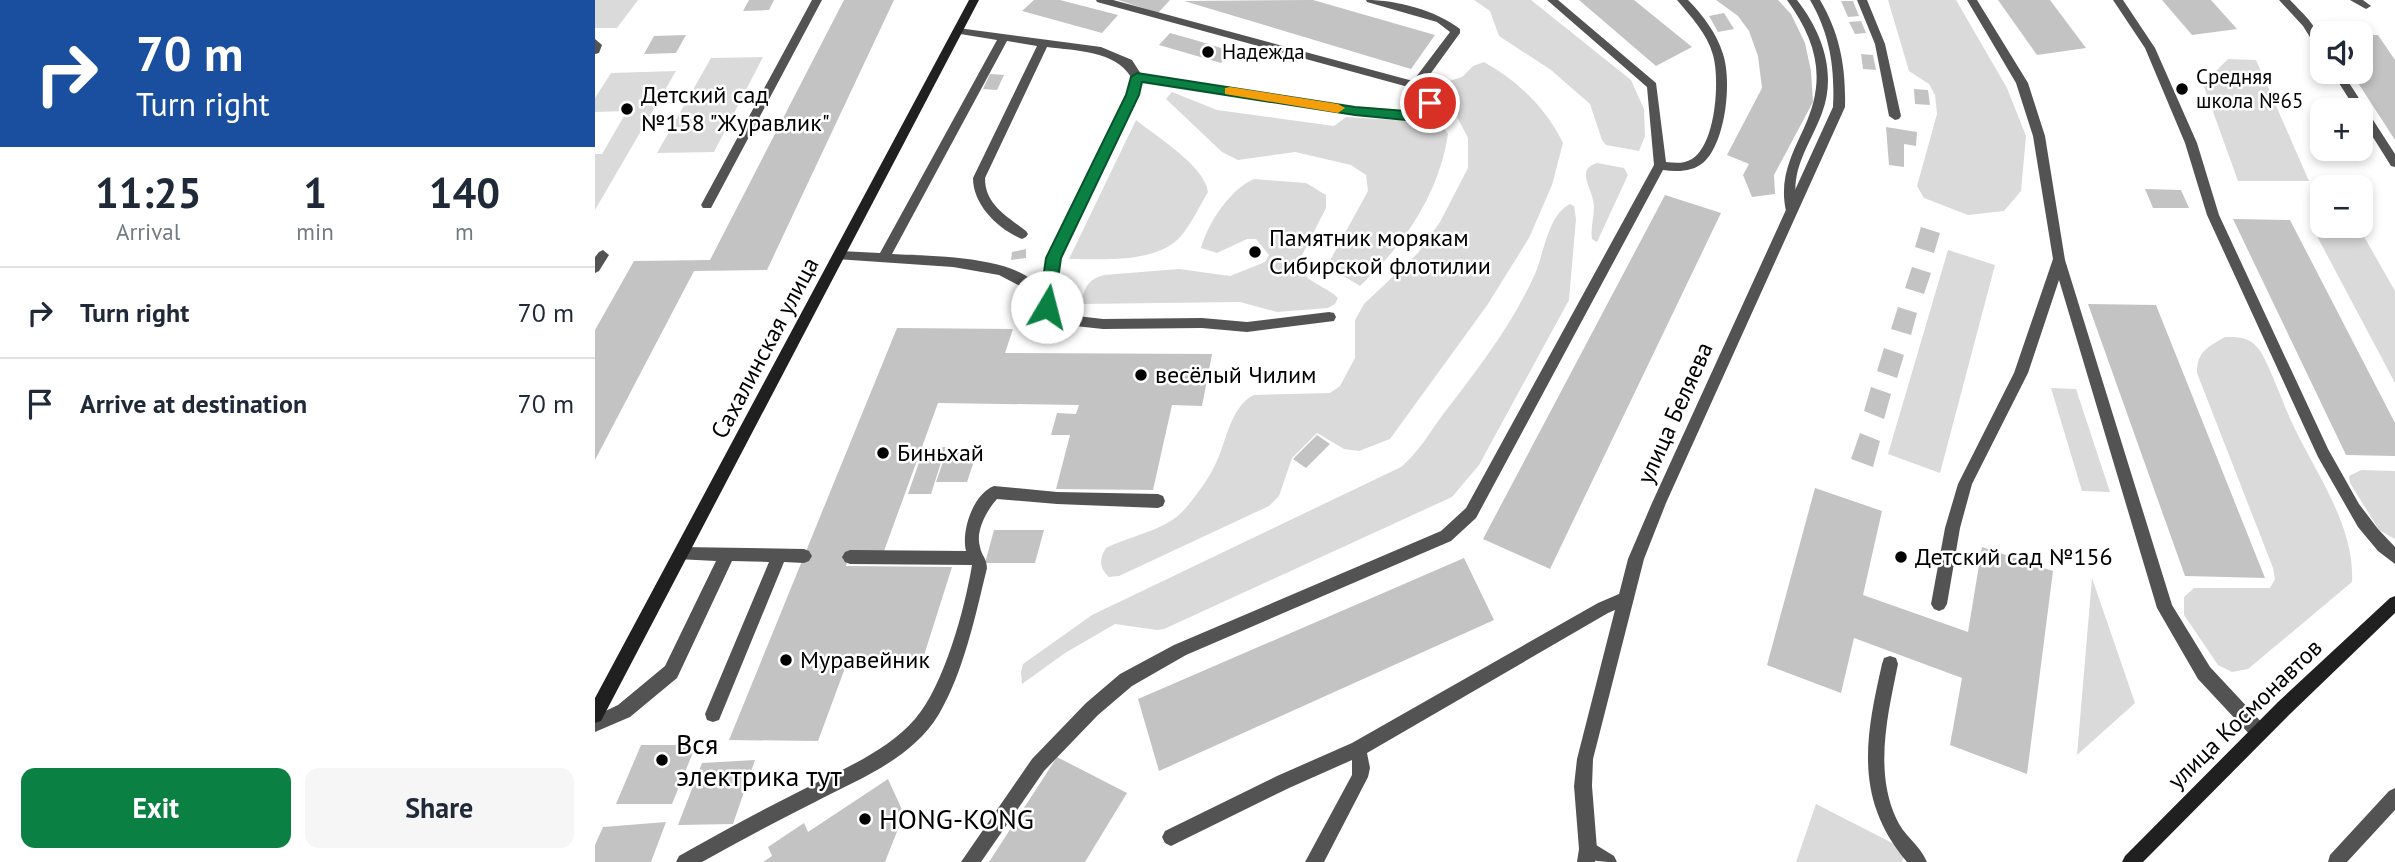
<!DOCTYPE html>
<meta charset="utf-8">
<style>
:root{--surface:#fff;--page:#f6f6f7;--text:#1f2937;--muted:#747a83;--line:#e0e1e3;--accent:#0b8043}
body{margin:0;font-family:"PT Sans",sans-serif;background:var(--page);color:var(--text);height:100vh;display:flex;flex-direction:column;font-size:26px;white-space:nowrap}
*{box-sizing:border-box;margin:0}
p{font-size:23px;color:var(--muted)}
.icon{flex:none;width:38px;height:38px;fill:none;stroke:currentColor;stroke-width:2;stroke-linecap:round;stroke-linejoin:round}
.map{position:relative;flex:1;overflow:hidden}
.details{display:flex;flex-direction:column;background:var(--surface);width:595px}
.details>*{flex:none}
.top-card{background:#1a4fa0;color:#fff;overflow:hidden}
.buttons{position:absolute;left:1715px;top:21px;display:grid;gap:14px}
.buttons a{display:grid;place-items:center;width:63px;height:63px;border-radius:14px;background:var(--surface);box-shadow:0 4px 10px #0003;font-size:35px}
.pin{position:absolute;display:grid;place-items:center;width:60px;height:60px;color:#fff;margin:-30px;border:4px solid #fff;border-radius:50%;box-shadow:0 2px 7px #0007}
.me{position:absolute;width:77px;margin:-38px;rotate:8deg;stroke-linejoin:round;filter:drop-shadow(0 0 5px #0008)}
.turn{display:flex;align-items:center;gap:24px;height:147px;padding:0 21px;font-size:32px}
.turn .icon{width:91px;height:91px;stroke-width:2.5}
.turn b{display:block;font-size:49px;line-height:60px}
.eta{display:flex;justify-content:space-evenly;align-items:center;height:119px;text-align:center}
.eta b{font-size:42px;font-weight:700;line-height:49px}
.primary-button{display:flex;gap:14px;margin-top:auto;padding:14px 21px}
.primary-button a{flex:1;height:80px;border-radius:14px;background:var(--accent);color:#fff;font-size:28px;font-weight:700;line-height:80px;text-align:center}
.primary-button a+a{background:var(--page);color:var(--text)}
ul{padding:0;list-style:none}
li{display:flex;align-items:center;gap:21px;height:91px;padding:0 21px;border-top:2px solid var(--line)}
li div{flex:1}
li b{display:block;font-size:26px}
li em{font-style:normal}
main{display:flex;flex:1;min-height:0}
.map>svg:first-child{display:block}
.green{fill:#dadada}
.building{fill:#c3c3c3}
.lines{fill:none;stroke-linecap:round;stroke-linejoin:round}
.service{fill:#535353;fill-rule:evenodd}
.minor{fill:#535353;fill-rule:evenodd}
.secondary{fill:#202020;fill-rule:evenodd}
.route{fill:#0b8043;stroke:#07532c;stroke-width:2}
.slow{fill:#f59e0b}
.poi-dot{fill:#000;stroke:#fff;stroke-width:2.5}
.labels{text-anchor:middle;stroke-width:5;stroke-linejoin:round;paint-order:stroke}
.far-poi-label{font-size:21px;fill:#000;stroke:#fff;text-anchor:start}
.poi-label{font-size:24px;fill:#000;stroke:#fff;text-anchor:start}
.street-label{font-size:24px;fill:#000;stroke:#fff}
.near-poi-label{font-size:28px;fill:#000;stroke:#fff;text-anchor:start}
</style>
<main>
<section class="details">
<div class="top-card">
<div class="turn"><svg class="icon" aria-label="right" viewBox="0 0 24 24"><path d="M7 20v-9h11M14 6l5 5-5 5"/></svg><div><b>70 m</b>Turn right</div></div>
</div>
<div class="eta">
<div><b>11:25</b><p>Arrival</p></div>
<div><b>1</b><p>min</p></div>
<div><b>140</b><p>m</p></div>
</div>
<ul>
<li><svg class="icon" aria-label="right" viewBox="0 0 24 24"><path d="M7 20v-9h11M14 6l5 5-5 5"/></svg><div><b>Turn right</b></div><em>70 m</em></li>
<li><svg class="icon" aria-label="arrive" viewBox="0 0 24 24"><path d="M6 21V4h12l-3 4 3 4H6"/></svg><div><b>Arrive at destination</b></div><em>70 m</em></li>
</ul>
<div class="primary-button"><a>Exit</a><a>Share</a></div>
</section>
<div class="map">
<svg width="1800" height="862" viewBox="0 0 1800 862">
<rect width="100%" height="100%" fill="#fff"/>
<path class="green" d="M0,0H43L22,28H0Z
M879,0H936L1036,80L1049,109L1050,136L1044,151L1011,145L1007,140L995,104L956,70L904,36L895,11Z
M1293,0H1361L1412,88L1431,136L1426,191L1409,211L1373,215L1329,198L1322,186L1342,114L1340,95L1334,84L1314,71Z
M168,57L119,152L62,153L116,58Z
M1633,59L1661,60L1714,181H1643L1608,84Z
M889,62C923,81 951,108 968,143L957,185L934,238L893,304L795,439L764,451L749,449L722,433L697,458L684,496L674,506L524,576L514,577C504,568 504,559 511,548C535,536 571,530 589,510C600,497 613,480 620,465C631,444 635,406 659,395L735,393L745,386L760,358V320L769,304L823,253L845,222L873,168V138L845,84L867,77L878,66Z
M81,71L0,210V154H7L32,111L0,112V98L16,73Z
M577,92L622,110L739,126L751,117L834,122L849,128L853,134C844,194 809,245 765,286L732,266L773,191L771,175L756,165L700,152L643,160L627,152L571,99Z
M541,120C562,137 610,166 613,192C604,207 593,231 580,242C552,263 507,259 474,259Z
M1002,163L1029,168L1033,175L1002,242L997,239C995,226 1001,212 998,200C996,187 981,169 1002,163Z
M659,179L711,183L731,195V208L703,263C709,283 730,285 743,298L740,304L733,308L682,312L645,302L486,304C490,287 492,280 509,275L584,269L635,276L670,262L674,255L661,239H652L622,253L606,248C613,223 635,189 659,179Z
M975,204L979,206L981,219L974,300L884,465L857,497L569,629L562,630L520,624L470,653L427,684L426,672L428,664L497,615L806,467C824,452 834,433 849,413C883,369 917,325 940,274C949,253 953,215 975,204Z
M1734,226H1763L1800,291V383L1723,238L1726,230Z
M1353,250L1400,265L1345,473L1293,454Z
M1630,337C1647,337 1655,337 1666,352C1679,376 1687,402 1699,427C1722,475 1760,527 1757,582L1653,669L1637,672L1623,665L1589,615V597L1599,588H1675L1680,579L1678,568L1602,373C1602,351 1613,347 1630,337Z
M1456,388L1481,389L1515,492L1487,491Z
M1766,470L1800,471V539L1784,530L1755,483L1754,476Z
M1497,578L1540,703L1482,755Z
M1221,804L1311,850L1307,862H1201Z"/>
<path class="building" d="M154,0H179L174,10L148,11Z
M249,0H299L172,270L99,271L0,460V330L39,261L115,260Z
M439,0H465L523,15L507,33L427,11Z
M523,0H575L563,13Z
M718,0L840,35L816,69L589,1Z
M984,0H1039L1097,47L1061,66Z
M1121,0H1183L1196,14L1210,43L1216,71L1218,102L1179,175L1180,194L1157,197L1148,175L1154,164L1132,155L1167,88L1163,56L1154,31L1143,16Z
M1403,0H1455L1491,48L1442,55Z
M1567,0H1616L1642,29L1597,35Z
M1246,1H1258L1264,16L1253,17Z
M1129,13L1139,29L1123,32L1114,16Z
M1266,21L1271,33L1260,34L1254,22Z
M575,33L600,40L636,51L626,63L564,45Z
M91,35L81,53L49,54L59,36Z
M1766,35H1783L1800,60V140L1756,72H1766Z
M1266,54L1278,55L1281,70L1268,69Z
M395,74L409,75L402,90L388,89Z
M1319,89L1333,90L1335,105L1320,104Z
M1291,127L1322,132L1321,146L1309,144V167L1294,165Z
M1550,189L1586,190L1594,208H1558Z
M1070,195L1126,213L955,569L888,539Z
M1638,219L1695,220L1800,423V456L1751,455Z
M1326,227L1345,233L1339,253L1320,247Z
M431,249V258L416,260L417,252Z
M1317,267L1336,273L1329,294L1310,288Z
M1493,304L1561,305L1670,578L1590,576Z
M1303,307L1322,313L1316,335L1296,329Z
M302,328L418,329L410,353L617,354L607,406L577,405L558,490L461,489L475,435H456L462,413L481,414L484,405L343,403L289,551H256L251,566L357,567L325,668H250L223,741L134,740Z
M1289,348L1309,355L1302,378L1282,371Z
M1276,387L1296,394L1289,419L1269,411Z
M1265,433L1285,441L1278,467L1256,459Z
M722,435L735,444L711,468L698,459Z
M351,447L336,494H313L329,448Z
M382,452L372,482H341L351,453Z
M1220,488L1287,511L1268,595L1373,632L1387,547L1458,571L1432,774L1355,745L1367,678L1259,638L1246,693L1172,665Z
M399,530H449L440,563H390Z
M869,558L899,620L564,771L543,699Z
M46,745H101L77,804H21Z
M462,757L532,793L490,862H394Z
M160,760L138,824L83,825L107,763Z
M293,779L309,814L290,862H168L177,856L173,847L209,823L213,832Z
M71,822L56,862H0V845L8,827Z"/>
<g class="lines">
<path class="service" d="M217,0H227L116,208H108L106,205Z
M501,0H518L818,81L855,32L842,22L772,2L771,0C802,0 840,10 865,29V33L828,84L836,88L841,103L829,114L811,120L760,115L546,81L543,95L465,258L459,304L482,316L508,319L607,318L652,322L734,312L739,313L741,317L739,321L652,332L607,328L508,329L480,326L447,311L427,287L404,275L358,267L241,259L239,256L241,253L245,251L285,253L402,40L359,33V29L363,28L506,47L537,60L546,74L760,107L810,112L821,108L829,102L827,93L817,88L502,2ZM412,41L442,46L378,178C378,205 403,229 427,239L431,237L433,234L431,231C412,216 390,205 390,178L452,47C481,51 519,50 536,77L531,95L453,258L448,293C444,289 441,283 437,280C408,256 335,256 297,254Z
M952,0H963L1061,83L1071,162C1080,163 1089,164 1097,159C1121,144 1125,79 1118,55C1112,33 1096,17 1082,0H1093C1108,15 1122,34 1128,54C1137,81 1131,141 1109,162C1098,172 1082,172 1068,170L881,518L856,541L591,655L537,686L503,715L449,771L386,862H366L437,759L491,703L525,674L579,645L846,531L871,508L1059,165L1052,87Z
M1192,0H1202C1227,32 1242,73 1227,113C1214,148 1193,170 1203,211L1197,216L1191,211C1184,179 1196,156 1209,128C1232,79 1222,42 1192,0Z
M1262,0H1272L1290,44L1306,116L1304,119L1300,120L1294,116L1280,44Z
M1372,0H1382L1433,83L1450,136L1470,260L1577,605L1615,667L1670,726L1672,732L1670,738L1664,740L1658,738L1603,679L1562,608L1464,280L1433,373L1377,484L1365,528L1352,604L1349,609L1344,611L1339,609L1336,604L1350,528L1363,484L1419,373L1458,259L1438,136L1421,83Z
M1518,0H1528L1560,48L1602,143L1624,215L1733,449L1764,504L1783,529L1800,547V564L1783,551L1763,527L1723,457L1612,215L1590,143L1550,48Z
M1684,0H1695C1709,15 1727,29 1727,51L1723,50L1708,26Z
M1755,0H1768L1776,6L1771,9Z
M0,39L7,45L4,53L0,54Z
M1737,72H1747L1800,154V167L1796,166L1766,118V110H1761Z
M8,250L14,255L4,271L0,273V257L4,252Z
M399,486L462,492L563,494L568,496L570,501L568,506L563,508L462,504L402,499C392,510 380,531 385,547C387,557 391,556 392,568C380,617 369,671 344,714C317,759 264,779 220,802C182,821 144,841 107,862H81L84,856L100,847C137,826 175,806 213,787C250,768 292,751 320,719C349,686 370,608 377,565L255,564L250,562L247,557L250,552L255,550L371,551C366,531 378,494 399,486Z
M87,547L209,549L214,551L217,556L214,561L209,563L189,562L124,720L118,722L112,720L110,714L174,562L137,561L82,678L35,717L0,732V716L23,705L70,666L121,561L82,559L79,554L82,549Z
M1031,591L1036,593L1039,598L1036,603L1013,613L772,753L775,768L773,777L729,862H710L757,775V760L694,788L582,843L576,846L570,843L567,837L570,831L682,776L757,743L1003,603Z
M1295,656L1301,658L1303,664C1293,713 1279,770 1301,818C1308,835 1325,845 1332,862H1312C1259,799 1270,739 1287,664L1289,658Z
M1800,788V810L1752,862H1733L1735,855L1794,791Z
M993,840L1019,856L1022,862C1007,862 991,862 984,849L987,843Z"/>
<path class="minor" d="M1215,0H1225C1245,34 1251,67 1250,107L1071,503L1049,559L998,759L997,786L1002,849L1000,862H982L984,849L979,786L982,759L1033,559L1057,503L1238,107C1240,68 1235,34 1215,0Z"/>
<path class="secondary" d="M374,0H384L6,721L0,723V698Z
M1800,596V613L1695,714L1548,862H1527L1530,856L1683,702L1795,598Z"/>
</g>
<path class="route" d="M542,73L760,107L811,111L835,99L841,103L829,114L811,120L760,115L547,82L544,95L466,258L459,307L452,313L446,311L444,307L451,258L531,95L536,77Z"/>
<path class="slow" d="M635,87L743,104L750,108L743,113L630,94V88Z"/>
<g class="poi-dot">
<circle cx="613" cy="52" r="7"/>
<circle cx="1587" cy="89" r="7"/>
<circle cx="32" cy="109" r="7"/>
<circle cx="660" cy="252" r="7"/>
<circle cx="546" cy="375" r="7"/>
<circle cx="288" cy="453" r="7"/>
<circle cx="1306" cy="557" r="7"/>
<circle cx="191" cy="660" r="7"/>
<circle cx="67" cy="760" r="7"/>
<circle cx="270" cy="819" r="7"/>
</g>
<g class="labels">
<g class="far-poi-label">
<text x="627" y="59">Надежда</text>
<text x="1601" y="84">Средняя<tspan x="1601" dy="24">школа №65</tspan></text>
</g>
<g class="poi-label">
<text x="46" y="103">Детский сад<tspan x="46" dy="28">№158 "Журавлик"</tspan></text>
<text x="674" y="246">Памятник морякам<tspan x="674" dy="28">Сибирской флотилии</tspan></text>
<text x="560" y="383">весёлый Чилим</text>
<text x="302" y="461">Биньхай</text>
<text x="1320" y="565">Детский сад №156</text>
<text x="205" y="668">Муравейник</text>
</g>
<g class="street-label">
<text transform="translate(170 348) rotate(-62)" y="8">Сахалинская улица</text>
<text transform="translate(1080 413) rotate(-66)" y="8">улица Беляева</text>
<text transform="translate(1650 714) rotate(-44)" y="8">улица Космонавтов</text>
</g>
<g class="near-poi-label">
<text x="81" y="754">Вся<tspan x="81" dy="32">электрика тут</tspan></text>
<text x="284" y="829">HONG-KONG</text>
</g>
</g>
</svg>
<div class="buttons">
<a><svg class="icon" aria-label="sound" viewBox="0 0 24 24"><path d="M4 9h4l5-4v14l-5-4H4zM17 9q2 3 0 6"/></svg></a>
<a>+</a>
<a>−</a>
</div>
<div class="pin" style="left:835px;top:103px;background:#d93025"><svg class="icon" aria-label="arrive" viewBox="0 0 24 24"><path d="M6 21V4h12l-3 4 3 4H6"/></svg></div>
<svg class="me" style="left:452px;top:307px" viewBox="-20 -20 40 40"><circle r="19" fill="#fff"/><path d="M0-13L10 11 0 6-10 11z" fill="#0b8043"/></svg>
</div>
</main>
